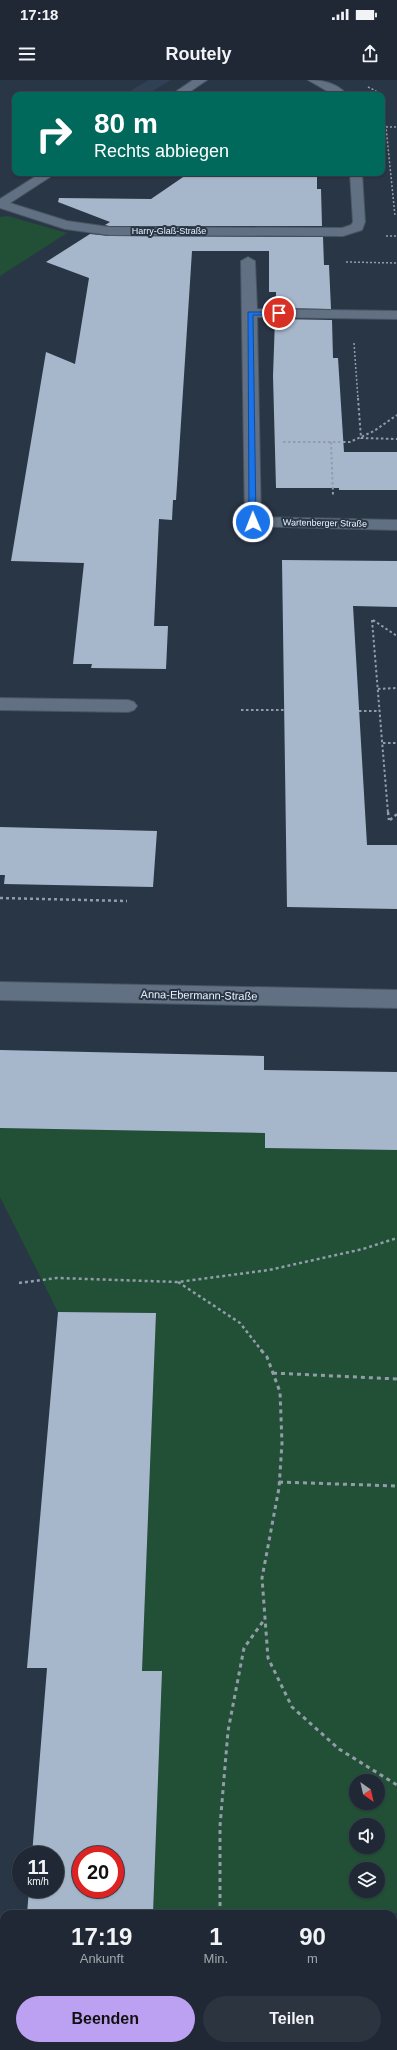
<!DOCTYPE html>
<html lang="de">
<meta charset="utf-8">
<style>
:root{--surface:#1f2834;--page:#2c3440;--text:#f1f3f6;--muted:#a1a6ac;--line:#3c444f;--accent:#bca0f2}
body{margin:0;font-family:Arial,sans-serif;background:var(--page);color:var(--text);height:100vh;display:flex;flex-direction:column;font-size:15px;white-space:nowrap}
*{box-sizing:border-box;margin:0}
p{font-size:13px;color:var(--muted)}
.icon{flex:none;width:22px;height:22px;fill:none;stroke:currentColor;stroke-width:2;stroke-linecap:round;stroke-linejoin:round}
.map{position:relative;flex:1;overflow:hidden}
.drawer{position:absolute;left:0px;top:1830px;width:397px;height:140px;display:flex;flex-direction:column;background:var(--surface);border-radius:12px 12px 0 0;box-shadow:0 1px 3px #0004,0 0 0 1px var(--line)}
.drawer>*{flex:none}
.top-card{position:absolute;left:12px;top:12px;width:373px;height:84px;border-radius:8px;box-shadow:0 1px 3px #0004,0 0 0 1px var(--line);background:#00695c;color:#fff;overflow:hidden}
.needle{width:26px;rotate:146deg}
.fabs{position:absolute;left:349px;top:1694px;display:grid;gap:8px}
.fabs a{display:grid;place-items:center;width:36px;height:36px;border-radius:50%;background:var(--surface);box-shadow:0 1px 3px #0004,0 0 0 1px var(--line);font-size:20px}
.speed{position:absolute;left:12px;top:1766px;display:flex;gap:8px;font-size:20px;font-weight:700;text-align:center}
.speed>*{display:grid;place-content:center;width:52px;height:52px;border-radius:50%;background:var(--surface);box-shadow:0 1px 3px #0004,0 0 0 1px var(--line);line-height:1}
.speed small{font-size:10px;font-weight:400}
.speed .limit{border:6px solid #d22;background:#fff;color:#111}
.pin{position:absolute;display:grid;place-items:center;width:34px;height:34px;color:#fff;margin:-17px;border:2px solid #fff;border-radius:50%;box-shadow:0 1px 4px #0007}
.me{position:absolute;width:44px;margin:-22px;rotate:359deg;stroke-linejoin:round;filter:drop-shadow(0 0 3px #0008)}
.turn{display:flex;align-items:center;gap:14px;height:84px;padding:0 16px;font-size:18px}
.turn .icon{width:52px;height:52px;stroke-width:2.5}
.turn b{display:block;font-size:28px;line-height:34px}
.eta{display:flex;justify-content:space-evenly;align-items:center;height:68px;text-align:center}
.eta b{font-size:24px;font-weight:600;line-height:28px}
.button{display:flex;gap:8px;margin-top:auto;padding:8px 16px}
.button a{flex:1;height:46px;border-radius:24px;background:var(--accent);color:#111;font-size:16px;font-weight:600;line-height:46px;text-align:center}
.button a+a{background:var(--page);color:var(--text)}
.status{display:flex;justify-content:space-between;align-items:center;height:28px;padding:0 20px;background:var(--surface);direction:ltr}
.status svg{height:11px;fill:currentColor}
header{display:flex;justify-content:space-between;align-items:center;height:52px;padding:0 16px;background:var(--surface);font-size:18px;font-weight:600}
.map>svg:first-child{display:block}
.built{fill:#304156}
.green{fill:#215037;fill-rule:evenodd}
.building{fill:#a7b7cb;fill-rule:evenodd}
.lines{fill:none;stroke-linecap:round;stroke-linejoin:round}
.lane-casing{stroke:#4a5563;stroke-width:2}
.street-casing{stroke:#4a5563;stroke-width:2}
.path-far3{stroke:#939daa;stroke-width:1.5;stroke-dasharray:2 2;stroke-linecap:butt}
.path-far2{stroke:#939daa;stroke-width:2;stroke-dasharray:2.5 2.5;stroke-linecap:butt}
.path-far1{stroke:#939daa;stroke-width:2.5;stroke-dasharray:3 3;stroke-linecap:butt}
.path{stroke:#939daa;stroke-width:3;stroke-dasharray:4 4;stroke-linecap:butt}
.lane{fill:#617082;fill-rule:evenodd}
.street{fill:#617082;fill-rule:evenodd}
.route{fill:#1a73e8;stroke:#114b97}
.labels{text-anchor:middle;stroke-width:4;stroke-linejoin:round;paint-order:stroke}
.far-street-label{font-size:9px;fill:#ebf3fe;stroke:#293646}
.street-label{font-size:11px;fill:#ebf3fe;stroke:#293646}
</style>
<div class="status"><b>17:18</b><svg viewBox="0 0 49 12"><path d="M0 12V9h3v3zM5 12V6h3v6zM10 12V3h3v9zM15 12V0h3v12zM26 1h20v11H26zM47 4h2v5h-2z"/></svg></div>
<header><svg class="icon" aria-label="menu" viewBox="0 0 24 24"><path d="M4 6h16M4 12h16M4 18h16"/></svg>Routely<svg class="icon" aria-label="share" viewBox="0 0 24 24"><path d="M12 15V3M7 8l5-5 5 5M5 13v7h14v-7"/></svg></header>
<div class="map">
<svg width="397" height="1970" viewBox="0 0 397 1970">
<rect width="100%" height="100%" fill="#293646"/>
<path class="built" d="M149,0H171L146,15L127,13Z"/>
<path class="green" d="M8,136L67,153L0,196V137Z
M0,1048L265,1053V1068L397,1070V1833L315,1831L314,1834H153L162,1591H142L156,1233L58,1232L0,1117ZM356,1701H378V1723H356ZM356,1745H378V1767H356ZM356,1789H378V1811H356Z
M148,1966H317L318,1970H148Z"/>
<path class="building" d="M189,93H317V109H321L322,146H109L105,145L110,142L58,122L59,118L151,119Z
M90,154L109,156L323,157L324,185H329L331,229L276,228V212H269V171H192L176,420H173L172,440L159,439L154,546H168L166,589L91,588L92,584H73L84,483L11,481L46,272L75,284L89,198L46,182Z
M275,239L332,240L333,278H338L344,372H397V410H339V408H276L273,296Z
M282,480L397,481V527L353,526L367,765H397V829L287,827Z
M0,747L157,751L153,807L4,804L5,795H0Z
M0,970L264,976V990L397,992V1070L265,1068V1053L0,1048Z
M58,1232L156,1233L142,1591H162L153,1834H27L29,1809H55V1775H32L47,1588H27ZM81,1775H115V1809H81Z"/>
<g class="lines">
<defs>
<path id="lane" d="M248,177L255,181L257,229L397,231V239L257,237L261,442L259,446L253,447L247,446L245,442L241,181Z"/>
<path id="street" d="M193,0H207L185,15H171Z
M308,0C322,0 338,3 347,15H334Z
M41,93H56L10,123L67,141L109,147L342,148L351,145L353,142L350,93H362L365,142L362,150L343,156L109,155L65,149L0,128V119Z
M253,437L397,440V450L247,446L245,442L247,438Z
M0,618L128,620L134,622L137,626L134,630L128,632L0,630Z
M0,902L397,910V928L0,920Z"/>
</defs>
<use href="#lane" class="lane-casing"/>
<use href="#street" class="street-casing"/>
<path class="path-far3" d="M368,7L376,11L377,15
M21,12L53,15
M382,34L386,47L395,136
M382,47H397
M386,156H397
M346,182L397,183
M354,263L358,319"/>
<path class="path-far2" d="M358,318L361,358L397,359
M283,362H350L374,351L397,335
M331,362L333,415
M372,540L388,733
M373,540L397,556
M378,609L397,608
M241,630H284
M359,631H380
M383,663H397"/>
<path class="path-far1" d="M388,732L389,740
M390,740L397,734
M0,818L127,821
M178,1202L240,1243L262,1271
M19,1203L57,1198L178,1202L269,1190L363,1169L397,1158"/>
<path class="path" d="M261,1270L267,1277L280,1312L282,1363L279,1408L262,1498L268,1578L292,1627L339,1669L397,1705
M273,1293L397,1299
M279,1402L397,1406
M220,1834V1746L228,1651L244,1568L264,1540
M219,1966V1970"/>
<use href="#lane" class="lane"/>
<use href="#street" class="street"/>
</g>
<path class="route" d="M248,232H279L282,233L279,235H253L256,442L253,444L249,442Z"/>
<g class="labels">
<g class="far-street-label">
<text x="169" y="154">Harry-Glaß-Straße</text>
<text transform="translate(325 443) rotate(1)" y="3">Wartenberger Straße</text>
</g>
<g class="street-label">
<text transform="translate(199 915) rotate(1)" y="4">Anna-Ebermann-Straße</text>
</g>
</g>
</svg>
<div class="fabs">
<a><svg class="needle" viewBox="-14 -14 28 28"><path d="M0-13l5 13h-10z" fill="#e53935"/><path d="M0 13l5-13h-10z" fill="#a1a6ac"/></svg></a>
<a><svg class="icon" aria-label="sound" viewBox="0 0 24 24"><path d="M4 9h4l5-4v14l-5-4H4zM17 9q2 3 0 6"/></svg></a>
<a><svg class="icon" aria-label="layers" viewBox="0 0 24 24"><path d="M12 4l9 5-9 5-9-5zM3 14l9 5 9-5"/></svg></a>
</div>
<div class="speed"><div>11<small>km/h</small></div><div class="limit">20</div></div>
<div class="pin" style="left:279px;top:233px;background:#d93025"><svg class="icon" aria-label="arrive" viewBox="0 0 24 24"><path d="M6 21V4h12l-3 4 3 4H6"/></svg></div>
<svg class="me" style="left:253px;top:442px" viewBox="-20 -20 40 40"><circle r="17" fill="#1a73e8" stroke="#fff" stroke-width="3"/><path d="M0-11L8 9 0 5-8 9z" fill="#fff"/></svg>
<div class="top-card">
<div class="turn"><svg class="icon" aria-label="right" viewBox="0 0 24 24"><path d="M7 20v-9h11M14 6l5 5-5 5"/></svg><div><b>80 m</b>Rechts abbiegen</div></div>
</div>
<section class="drawer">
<div class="eta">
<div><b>17:19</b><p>Ankunft</p></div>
<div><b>1</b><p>Min.</p></div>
<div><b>90</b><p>m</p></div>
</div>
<div class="button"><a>Beenden</a><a>Teilen</a></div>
</section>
</div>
